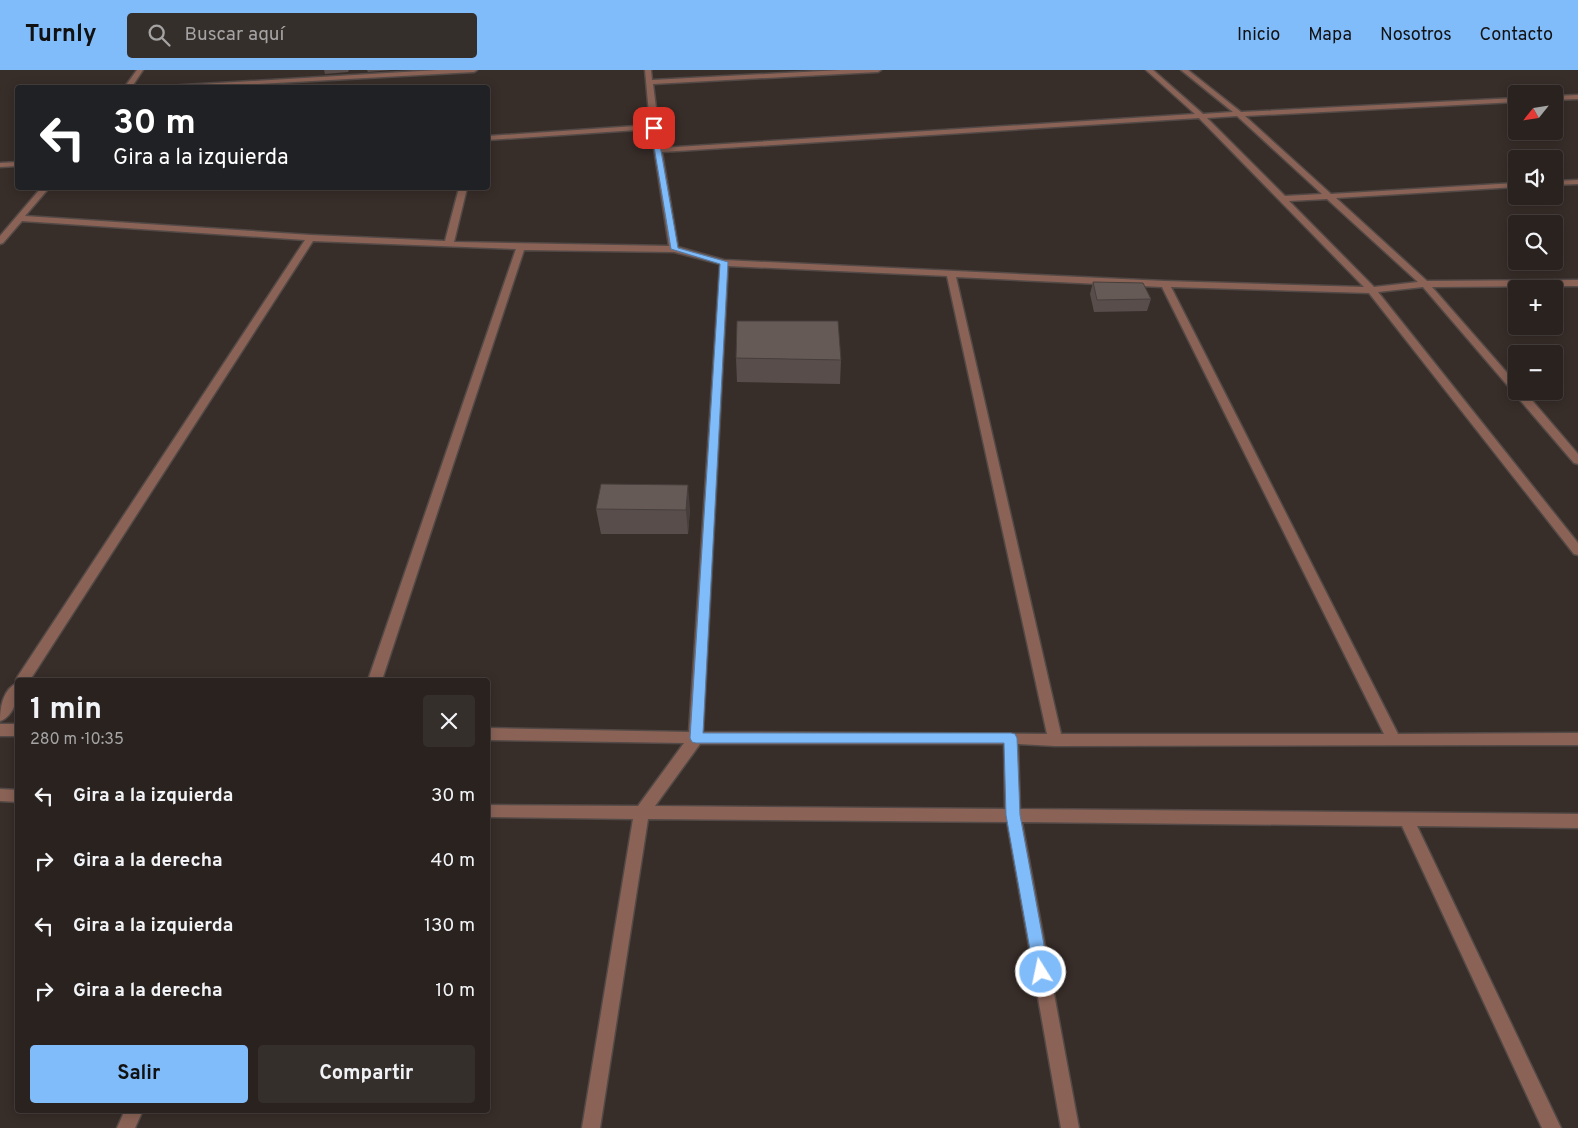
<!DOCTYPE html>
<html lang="es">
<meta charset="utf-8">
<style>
:root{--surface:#29221f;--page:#352f2c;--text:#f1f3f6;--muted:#a5a4a4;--line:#453f3d;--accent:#81bcfa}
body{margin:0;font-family:Overpass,sans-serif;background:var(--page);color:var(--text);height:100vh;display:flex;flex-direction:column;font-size:19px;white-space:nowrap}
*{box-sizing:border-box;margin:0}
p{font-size:16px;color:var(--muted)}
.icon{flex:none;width:28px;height:28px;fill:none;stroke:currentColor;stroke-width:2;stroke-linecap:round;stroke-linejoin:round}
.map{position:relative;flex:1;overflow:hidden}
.side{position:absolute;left:15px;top:608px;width:475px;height:435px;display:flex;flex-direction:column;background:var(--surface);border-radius:5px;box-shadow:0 2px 12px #0003,0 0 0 1px var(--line)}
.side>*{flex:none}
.hud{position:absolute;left:15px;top:15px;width:475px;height:105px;border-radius:5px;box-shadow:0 2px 12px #0003,0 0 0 1px var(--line);background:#202124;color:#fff;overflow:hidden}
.needle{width:32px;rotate:240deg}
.tools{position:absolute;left:1508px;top:15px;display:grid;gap:10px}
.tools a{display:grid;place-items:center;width:55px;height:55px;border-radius:5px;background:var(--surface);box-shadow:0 2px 12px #0003,0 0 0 1px var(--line);font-size:25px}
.pin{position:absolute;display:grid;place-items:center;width:42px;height:42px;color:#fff;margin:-21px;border-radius:10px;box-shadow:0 2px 8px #0006}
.me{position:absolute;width:55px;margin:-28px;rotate:350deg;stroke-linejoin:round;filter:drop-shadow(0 0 4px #0008)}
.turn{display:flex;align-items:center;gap:18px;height:105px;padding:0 15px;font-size:22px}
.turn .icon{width:65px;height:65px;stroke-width:2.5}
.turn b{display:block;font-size:35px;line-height:42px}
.round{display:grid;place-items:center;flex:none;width:52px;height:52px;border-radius:5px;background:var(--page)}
.summary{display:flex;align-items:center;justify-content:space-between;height:85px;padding:0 15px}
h1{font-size:30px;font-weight:700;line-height:38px}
.button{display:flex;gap:10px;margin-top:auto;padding:10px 15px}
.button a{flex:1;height:58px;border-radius:5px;background:var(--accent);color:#111;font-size:20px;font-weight:700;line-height:58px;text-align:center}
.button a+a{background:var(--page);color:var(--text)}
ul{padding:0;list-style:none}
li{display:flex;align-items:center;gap:15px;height:65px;padding:0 15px}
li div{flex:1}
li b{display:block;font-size:19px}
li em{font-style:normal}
header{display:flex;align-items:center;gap:30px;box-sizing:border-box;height:70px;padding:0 25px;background:var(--accent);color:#111}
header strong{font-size:24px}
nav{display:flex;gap:28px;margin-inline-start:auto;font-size:18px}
.search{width:350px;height:45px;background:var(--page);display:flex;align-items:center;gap:12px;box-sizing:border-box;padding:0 18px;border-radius:5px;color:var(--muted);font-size:19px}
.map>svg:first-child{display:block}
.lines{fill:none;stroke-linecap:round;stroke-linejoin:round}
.minor-casing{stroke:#534946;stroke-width:3}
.minor{fill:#8a6356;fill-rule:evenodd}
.wall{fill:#584d4a}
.shaded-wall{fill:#473f3c}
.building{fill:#665a56;stroke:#473f3c}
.route{fill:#81bcfa;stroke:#547aa2}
</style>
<header>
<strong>Turnly</strong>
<div class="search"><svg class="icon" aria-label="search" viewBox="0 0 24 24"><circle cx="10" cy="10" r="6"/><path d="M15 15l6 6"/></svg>Buscar aquí</div>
<nav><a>Inicio</a><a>Mapa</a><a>Nosotros</a><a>Contacto</a></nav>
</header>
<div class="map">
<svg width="1578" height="1058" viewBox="0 0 1578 1058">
<rect width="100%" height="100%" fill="#372d29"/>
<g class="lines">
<defs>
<path id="minor" d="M137,0H143L131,18H124Z
M438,0H477L474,2L184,18H135Z
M645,0H651L652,10L841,0H881L878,2L653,14L661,78L1195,44L1146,0H1153L1203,44L1233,42L1181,0H1188L1241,42L1516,28V32L1245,46L1331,124L1516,113V117L1336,128L1427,211L1578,210V216L1432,217L1516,313V321H1524L1578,384V394L1574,393L1423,217L1378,222L1578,473V485L1574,484L1369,223L1171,217L1398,664L1578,663V675L1055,676L1018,674L1020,739L1578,744V758L1417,756L1561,1058H1542L1402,756L1022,752L1079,1058H1061L1007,752L648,749L600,1058H582L633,749L488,747V735L638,736L684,673L488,670V658L689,662L720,194L674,182L524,180L382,610H368L516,179L313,171L30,610H18V612L16,610L18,606L305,170L22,151L3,173L0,174V166L41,118H49L25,146L311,165L445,171L459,118H467L454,172L669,176L651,59L488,70V66L650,55ZM1237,46L1322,124L1285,126L1207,48ZM1199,48L1364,217L1165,211L724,190L678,177L662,82ZM1327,129L1418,212L1374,217L1289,131ZM728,196L947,206L1047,664L703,662ZM956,207L1162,217L1384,664H1061ZM700,674H1004L1005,739L655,736Z
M1578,25V29L1554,30V26Z
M18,92V96L0,97V93Z
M1578,110V114L1554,115V111Z
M18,613C18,626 15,646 0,651C0,638 3,618 18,613Z
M0,654H18V666H0Z
M0,719L18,720V732L0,731Z
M125,1040H143L135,1058H117Z"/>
</defs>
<use href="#minor" class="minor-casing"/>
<use href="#minor" class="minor"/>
</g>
<path class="wall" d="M324,0H349L348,2L325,4Z
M367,0H391L368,2Z
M1093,212L1151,229L1147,241L1094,242L1090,224Z
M736,288L841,290L840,314L737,312Z
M596,439H690L688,464H601Z"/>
<path class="shaded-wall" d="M688,415L690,439L688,464L686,440Z"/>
<path class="building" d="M1093,212L1143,213L1151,229L1097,230Z
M737,251H838L841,290L736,288Z
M601,414L688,415L686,440L596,439Z"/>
<path class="route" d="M654,56L657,58L678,178L728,192L703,663H1011L1015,664L1017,668L1020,745L1049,902L1047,907L1041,909L1036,907L1034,902L1006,745L1004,673H696L692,672L690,668L720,194L671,179L651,58Z"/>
</svg>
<div class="tools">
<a><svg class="needle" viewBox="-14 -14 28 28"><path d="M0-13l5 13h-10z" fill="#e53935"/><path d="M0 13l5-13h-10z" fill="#a5a4a4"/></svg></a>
<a><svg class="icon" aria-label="sound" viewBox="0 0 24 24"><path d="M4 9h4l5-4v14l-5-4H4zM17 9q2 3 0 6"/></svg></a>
<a><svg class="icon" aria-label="search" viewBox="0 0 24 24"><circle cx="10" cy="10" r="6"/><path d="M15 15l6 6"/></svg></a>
<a>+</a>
<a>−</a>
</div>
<div class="pin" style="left:654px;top:58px;background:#d93025"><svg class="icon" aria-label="arrive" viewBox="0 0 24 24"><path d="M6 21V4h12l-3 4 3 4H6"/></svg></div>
<svg class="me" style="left:1041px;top:902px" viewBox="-20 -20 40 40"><circle r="17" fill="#81bcfa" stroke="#fff" stroke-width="3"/><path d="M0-11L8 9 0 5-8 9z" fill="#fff"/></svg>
<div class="hud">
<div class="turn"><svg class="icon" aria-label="left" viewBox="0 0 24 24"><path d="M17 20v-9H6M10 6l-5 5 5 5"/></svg><div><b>30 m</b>Gira a la izquierda</div></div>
</div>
<section class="side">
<div class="summary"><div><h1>1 min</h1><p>280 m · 10:35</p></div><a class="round"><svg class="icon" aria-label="close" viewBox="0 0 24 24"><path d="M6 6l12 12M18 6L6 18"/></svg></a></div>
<ul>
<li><svg class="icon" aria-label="left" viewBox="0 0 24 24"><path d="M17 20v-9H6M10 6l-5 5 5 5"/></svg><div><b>Gira a la izquierda</b></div><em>30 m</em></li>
<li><svg class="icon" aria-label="right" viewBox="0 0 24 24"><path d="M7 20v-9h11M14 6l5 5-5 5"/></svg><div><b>Gira a la derecha</b></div><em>40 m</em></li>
<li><svg class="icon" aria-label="left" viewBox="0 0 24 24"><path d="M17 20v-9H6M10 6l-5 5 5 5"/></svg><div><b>Gira a la izquierda</b></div><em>130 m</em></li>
<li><svg class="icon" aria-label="right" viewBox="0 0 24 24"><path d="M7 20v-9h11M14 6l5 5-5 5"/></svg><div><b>Gira a la derecha</b></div><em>10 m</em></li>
</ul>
<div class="button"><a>Salir</a><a>Compartir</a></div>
</section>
</div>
